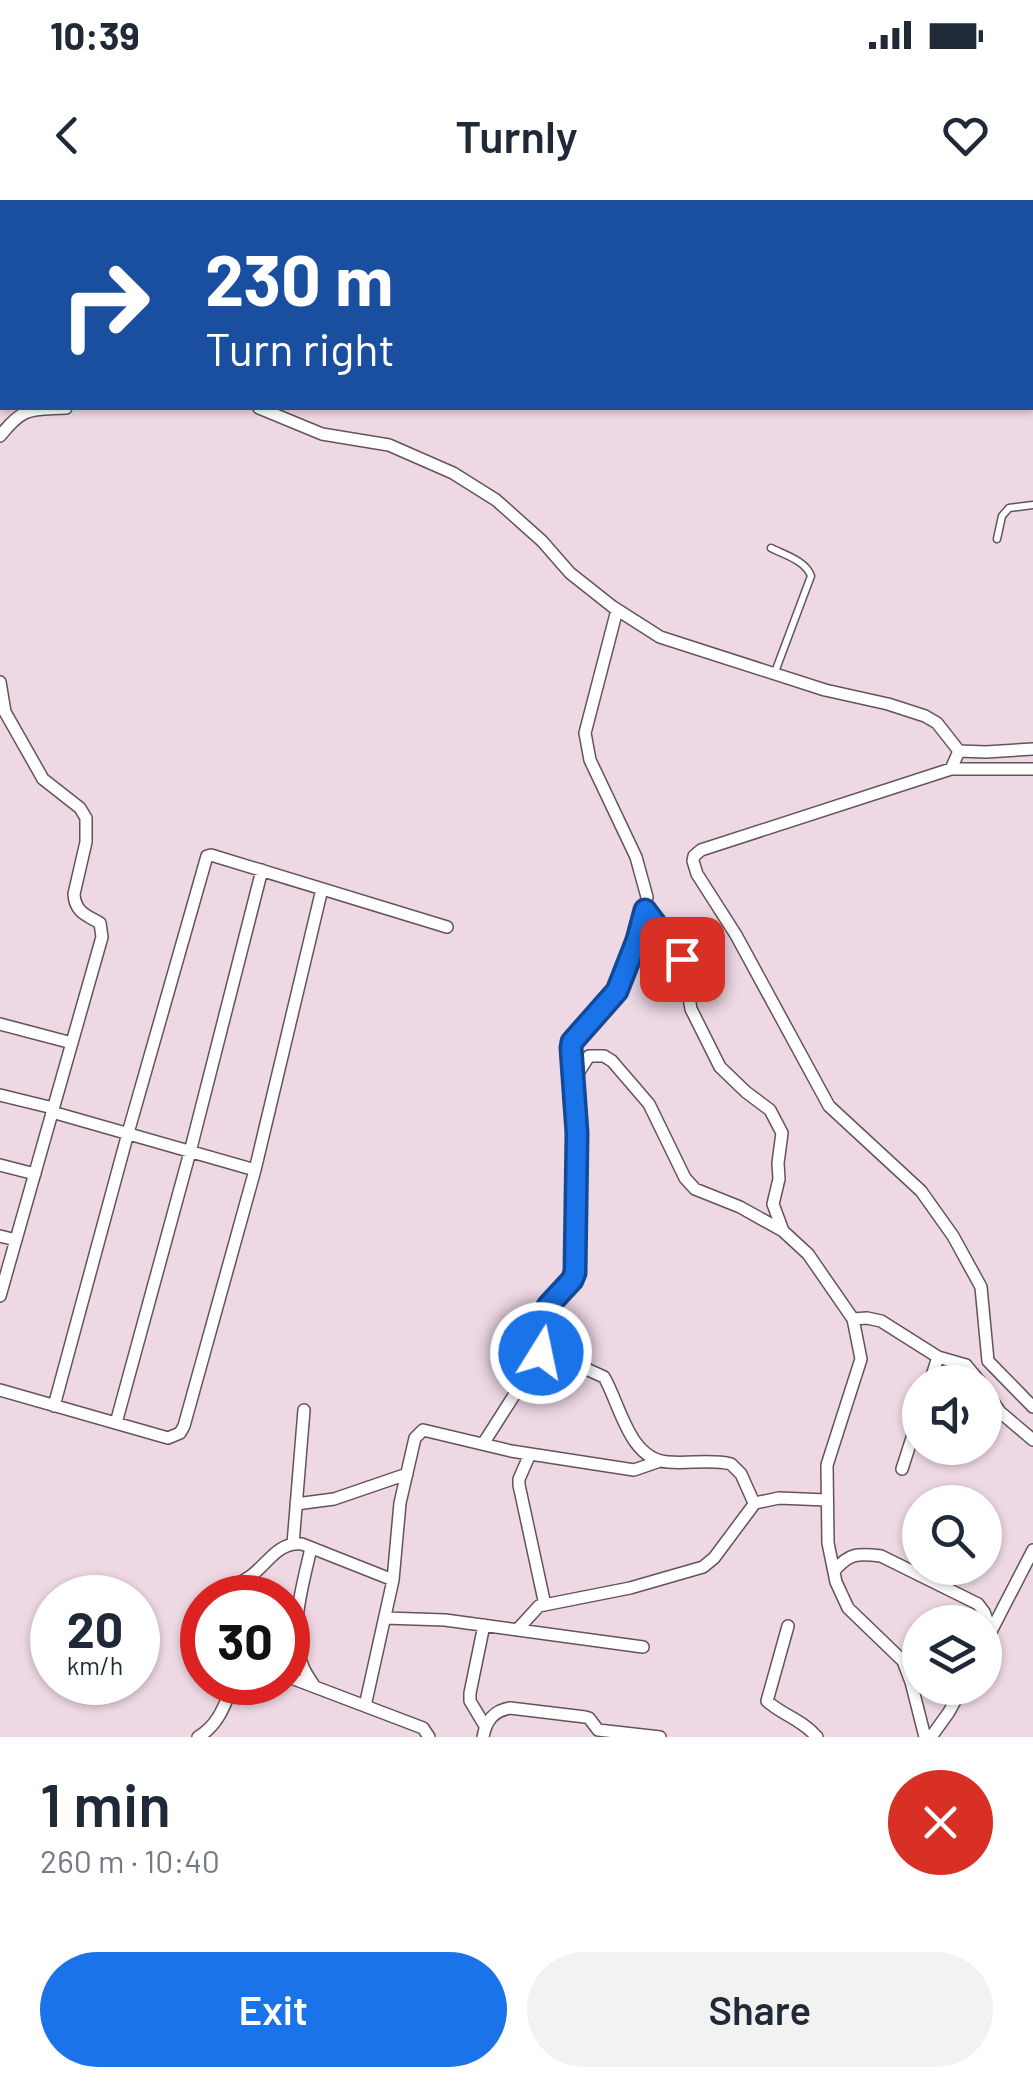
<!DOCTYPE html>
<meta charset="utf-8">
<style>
:root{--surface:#fff;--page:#f2f2f3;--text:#1f2937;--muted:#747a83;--accent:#1a73e8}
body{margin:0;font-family:Barlow,sans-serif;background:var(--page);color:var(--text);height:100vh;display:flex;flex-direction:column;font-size:38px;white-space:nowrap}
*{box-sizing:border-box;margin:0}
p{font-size:32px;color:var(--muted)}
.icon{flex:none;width:55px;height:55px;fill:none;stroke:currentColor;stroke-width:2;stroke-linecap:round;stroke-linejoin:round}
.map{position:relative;height:1537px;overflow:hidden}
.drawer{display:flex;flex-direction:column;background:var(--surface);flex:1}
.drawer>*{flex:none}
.banner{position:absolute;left:0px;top:0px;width:1035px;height:210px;box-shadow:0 2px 8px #0004;background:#1a4fa0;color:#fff;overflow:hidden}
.controls{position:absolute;left:902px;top:1165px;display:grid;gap:20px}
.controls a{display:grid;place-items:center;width:100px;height:100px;border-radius:50%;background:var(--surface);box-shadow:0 2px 8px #0004;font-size:50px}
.speed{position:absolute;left:30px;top:1375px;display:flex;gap:20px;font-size:50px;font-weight:700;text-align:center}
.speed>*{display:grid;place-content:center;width:130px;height:130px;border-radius:50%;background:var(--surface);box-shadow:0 2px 8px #0004;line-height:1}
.speed small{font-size:25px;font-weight:400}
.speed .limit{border:15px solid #d22;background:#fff;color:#111}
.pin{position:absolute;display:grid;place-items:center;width:85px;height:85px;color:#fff;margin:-42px;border-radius:20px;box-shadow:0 5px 15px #0006}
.me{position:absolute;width:110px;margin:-55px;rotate:10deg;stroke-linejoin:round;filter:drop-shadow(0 0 8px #0008)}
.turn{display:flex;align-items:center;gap:35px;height:210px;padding:0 40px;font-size:45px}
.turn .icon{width:130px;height:130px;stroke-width:2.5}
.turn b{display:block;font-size:70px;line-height:85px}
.round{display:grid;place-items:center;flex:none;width:105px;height:105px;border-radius:52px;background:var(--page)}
.headline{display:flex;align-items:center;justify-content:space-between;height:170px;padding:0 40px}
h1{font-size:60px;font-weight:600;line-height:75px}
.action{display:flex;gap:20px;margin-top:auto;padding:20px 40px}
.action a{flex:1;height:115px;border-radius:60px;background:var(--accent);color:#fff;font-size:40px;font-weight:600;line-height:115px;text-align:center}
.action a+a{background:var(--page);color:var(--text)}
.status{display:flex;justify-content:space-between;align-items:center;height:70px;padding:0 50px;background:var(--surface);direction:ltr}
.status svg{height:28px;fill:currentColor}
header{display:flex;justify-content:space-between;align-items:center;height:130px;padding:0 40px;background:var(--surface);font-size:45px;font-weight:600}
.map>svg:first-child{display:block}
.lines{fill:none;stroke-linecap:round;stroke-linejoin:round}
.lane-casing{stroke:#64525d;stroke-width:9}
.street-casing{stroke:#64525d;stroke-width:14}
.lane{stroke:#fff;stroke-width:6}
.street{stroke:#fff;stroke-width:11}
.route-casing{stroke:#114b97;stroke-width:25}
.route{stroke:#1a73e8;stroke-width:18}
</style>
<div class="status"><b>10:39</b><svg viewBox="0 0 49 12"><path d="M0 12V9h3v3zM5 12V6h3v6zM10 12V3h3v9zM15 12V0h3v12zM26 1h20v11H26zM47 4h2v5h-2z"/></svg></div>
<header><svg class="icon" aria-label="back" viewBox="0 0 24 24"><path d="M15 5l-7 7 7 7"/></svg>Turnly<svg class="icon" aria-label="heart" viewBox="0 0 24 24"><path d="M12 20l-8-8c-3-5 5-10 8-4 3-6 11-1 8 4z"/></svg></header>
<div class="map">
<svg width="1033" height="1537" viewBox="0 0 1033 1537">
<rect width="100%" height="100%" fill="#edd8e4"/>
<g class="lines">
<defs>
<path id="lane" d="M315,0L318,2
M383,2L384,0
M997,339L1002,316L1009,308L1033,305
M771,348C785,355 806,361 811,376L775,472"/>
<path id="street" d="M1032,65H1033
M259,208L322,234L389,245L453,273L496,300L542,341L570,373L613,407L660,437L825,490L888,504L925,516L937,523L959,551L986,552L1033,549
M0,236C24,206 30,210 66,208
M0,482L5,512L43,579L80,608L86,618V642L74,694C75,712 86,715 100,723L102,737L0,1096
M959,551L951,569L701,650L694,656L693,661L697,674L736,735L829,906L921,991L953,1036L981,1087L988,1161L1033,1207
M951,569H1033
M645,709L682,759L691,809L720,867L746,892L770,910L782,933L778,963L779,979L773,1004L783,1031
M0,824L72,843
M575,878L589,856H604L612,861L649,904L685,978L695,989L740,1007L783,1031L808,1054L853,1119L861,1159L827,1265L828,1343L836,1382L848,1408L903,1461L911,1482L925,1537
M0,895L53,908
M52,912L255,970
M0,965L35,974
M0,1036L16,1040
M853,1119L867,1118L881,1121L938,1157L966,1165L980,1182
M541,1153L562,1158L604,1177C620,1204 629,1260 668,1262C689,1264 711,1259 731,1264L741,1274L754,1303
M930,1182L938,1157
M0,1190L168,1238L180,1233L184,1226L255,970L322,689
M985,1190L1000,1212L1033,1240
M54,1206L128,933L207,656L211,655L447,727
M116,1223L190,952L262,670
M483,1244L541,1153L551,1101L572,1079L575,1073L577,933L571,848L575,838L617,791L637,740L647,697L636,657L590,560L585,533L617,410
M530,1254L519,1279V1285L545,1405
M902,1269L920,1213
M296,1304L334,1299L407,1274
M293,1344L304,1210
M311,1348C303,1385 288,1430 303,1467C306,1474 311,1481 315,1487
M834,1371C849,1353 858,1353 881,1356L978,1404L984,1412L991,1431
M219,1398L221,1393C231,1387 243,1382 252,1375C269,1362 278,1342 302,1344L393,1380
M385,1418L445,1420L643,1447
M484,1425L470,1493V1501L485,1526
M788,1426L767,1501C782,1515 800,1518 817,1537
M517,1430L539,1406L630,1388L703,1367L714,1358L755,1303L779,1298L826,1300
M985,1443L1033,1350
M294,1479L423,1528L429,1537
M365,1506L393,1380L400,1303L415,1238L423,1230L511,1251L634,1270L660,1261
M198,1537C219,1525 225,1504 234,1482
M483,1537C486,1521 493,1511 510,1508L585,1517L589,1518L598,1530L660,1537
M931,1537L949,1512L962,1488"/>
</defs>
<use href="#lane" class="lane-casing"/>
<use href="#street" class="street-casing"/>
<use href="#lane" class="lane"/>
<use href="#street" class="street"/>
</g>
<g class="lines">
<defs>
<path id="route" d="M541,1153L548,1106L572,1080L575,1073L577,933L571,848L572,842L617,791L637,740L645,710L682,759"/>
</defs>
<use href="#route" class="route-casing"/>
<use href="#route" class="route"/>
</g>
</svg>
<div class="controls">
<a><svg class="icon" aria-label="sound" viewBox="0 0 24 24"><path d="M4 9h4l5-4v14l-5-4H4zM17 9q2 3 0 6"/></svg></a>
<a><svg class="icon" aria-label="search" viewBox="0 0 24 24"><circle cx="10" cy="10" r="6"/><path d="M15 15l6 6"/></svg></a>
<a><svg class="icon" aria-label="layers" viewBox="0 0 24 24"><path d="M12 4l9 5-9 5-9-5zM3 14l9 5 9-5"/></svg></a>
</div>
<div class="speed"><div>20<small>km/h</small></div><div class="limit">30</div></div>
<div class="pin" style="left:682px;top:759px;background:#d93025"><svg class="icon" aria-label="arrive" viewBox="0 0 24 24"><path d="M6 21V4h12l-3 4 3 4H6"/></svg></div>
<svg class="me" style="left:541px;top:1153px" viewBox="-20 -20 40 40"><circle r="17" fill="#1a73e8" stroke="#fff" stroke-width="3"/><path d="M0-11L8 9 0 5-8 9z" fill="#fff"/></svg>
<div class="banner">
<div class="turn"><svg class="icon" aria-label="right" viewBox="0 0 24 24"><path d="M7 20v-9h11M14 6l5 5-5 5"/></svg><div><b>230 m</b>Turn right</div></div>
</div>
</div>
<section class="drawer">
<div class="headline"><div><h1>1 min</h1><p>260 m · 10:40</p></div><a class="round" style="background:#d93025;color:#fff"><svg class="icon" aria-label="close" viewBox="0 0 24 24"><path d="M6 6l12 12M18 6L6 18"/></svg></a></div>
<div class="action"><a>Exit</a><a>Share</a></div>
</section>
